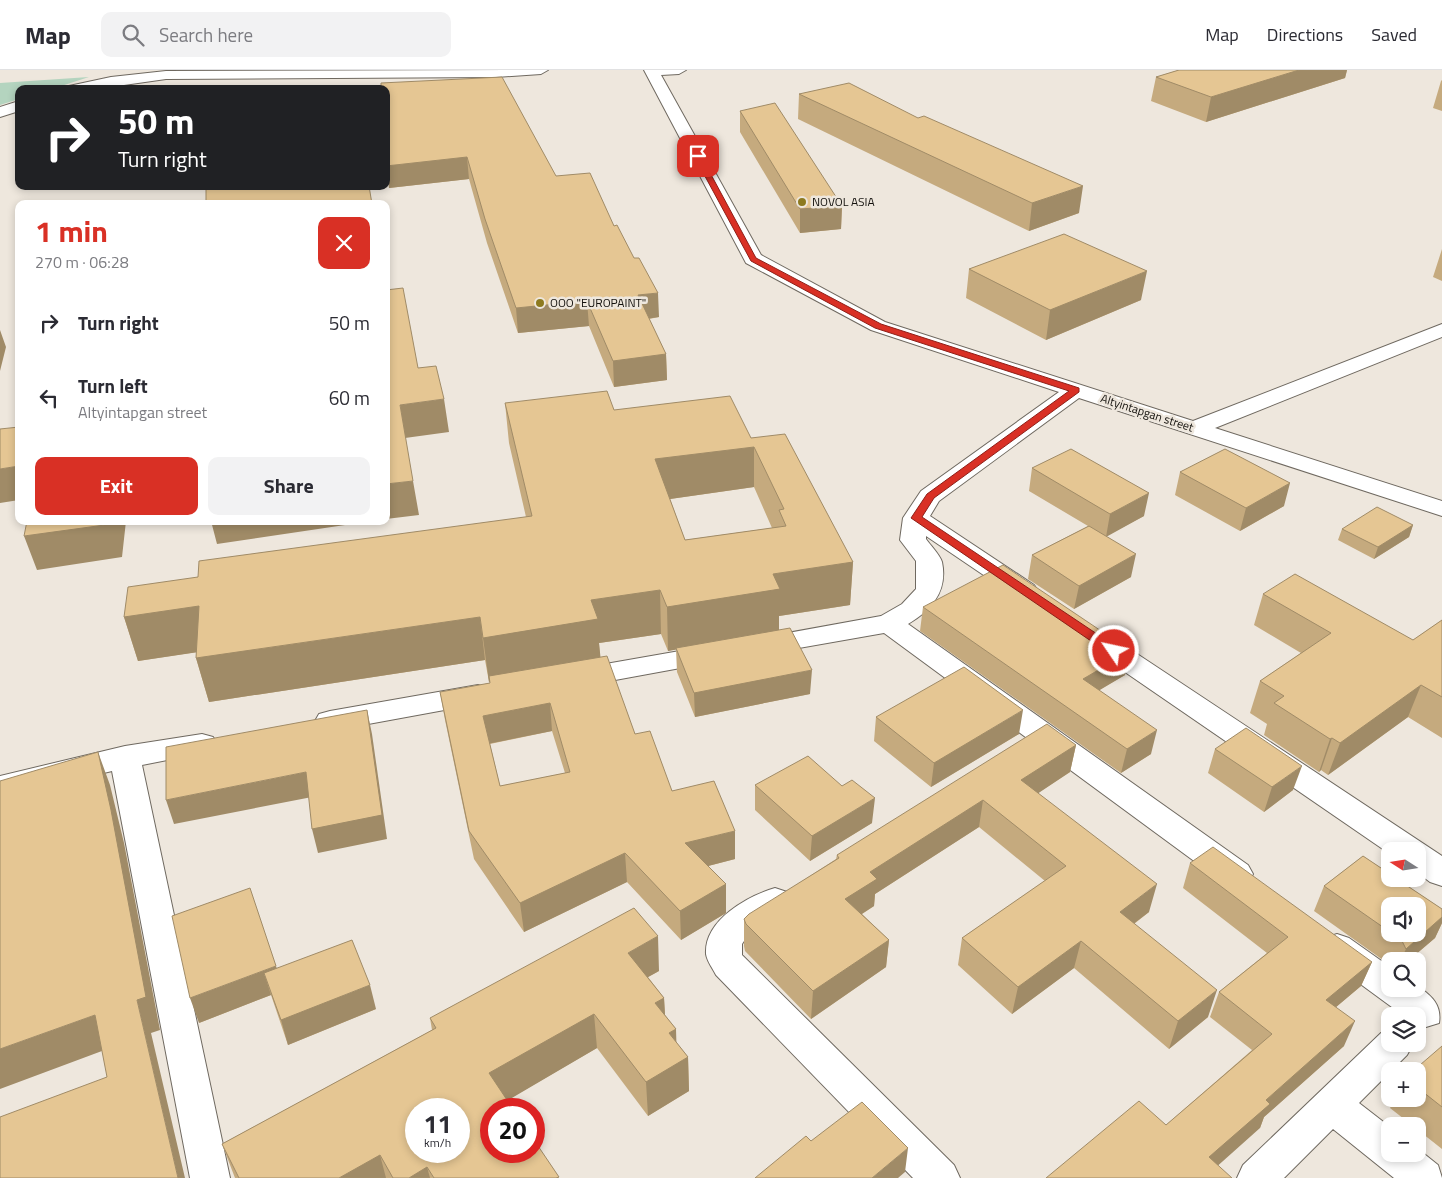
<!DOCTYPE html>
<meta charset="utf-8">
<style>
:root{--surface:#fff;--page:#f2f2f3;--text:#2b2b33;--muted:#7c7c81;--line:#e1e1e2;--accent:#d93025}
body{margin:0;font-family:"Titillium Web",sans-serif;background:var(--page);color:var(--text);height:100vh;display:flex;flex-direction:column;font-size:19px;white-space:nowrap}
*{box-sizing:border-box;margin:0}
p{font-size:16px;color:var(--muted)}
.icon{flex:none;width:28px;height:28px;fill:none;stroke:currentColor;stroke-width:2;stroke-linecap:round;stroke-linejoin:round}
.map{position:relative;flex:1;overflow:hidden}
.sheet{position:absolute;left:15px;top:130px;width:375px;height:325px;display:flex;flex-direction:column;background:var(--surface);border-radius:10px;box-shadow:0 2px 8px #0003}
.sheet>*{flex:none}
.banner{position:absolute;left:15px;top:15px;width:375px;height:105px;border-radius:10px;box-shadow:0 2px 8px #0003;background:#202124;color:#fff;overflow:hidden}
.needle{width:32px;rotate:282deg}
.controls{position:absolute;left:1381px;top:772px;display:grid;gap:10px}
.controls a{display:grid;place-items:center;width:45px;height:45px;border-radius:10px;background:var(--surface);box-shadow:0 2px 8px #0003;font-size:25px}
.speed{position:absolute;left:405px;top:1028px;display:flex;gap:10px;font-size:25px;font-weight:700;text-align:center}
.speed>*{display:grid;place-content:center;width:65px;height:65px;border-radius:50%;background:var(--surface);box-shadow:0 2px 8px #0003;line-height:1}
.speed small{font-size:12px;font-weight:400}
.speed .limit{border:8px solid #d22;background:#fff;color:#111}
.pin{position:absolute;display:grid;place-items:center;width:42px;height:42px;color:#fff;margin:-21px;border-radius:10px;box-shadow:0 2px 8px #0006}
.me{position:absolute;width:55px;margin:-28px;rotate:304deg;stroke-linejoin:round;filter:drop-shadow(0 0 4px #0008)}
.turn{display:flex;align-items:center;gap:18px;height:105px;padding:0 20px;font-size:22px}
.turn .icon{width:65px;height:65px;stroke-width:2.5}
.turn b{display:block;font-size:35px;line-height:42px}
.round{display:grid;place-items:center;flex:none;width:52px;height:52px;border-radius:10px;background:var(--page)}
.overview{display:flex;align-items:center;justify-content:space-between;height:85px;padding:0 20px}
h1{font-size:30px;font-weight:700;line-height:38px;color:var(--accent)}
.button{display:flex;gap:10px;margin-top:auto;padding:10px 20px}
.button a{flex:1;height:58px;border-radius:10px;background:var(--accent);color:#fff;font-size:20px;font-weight:700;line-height:58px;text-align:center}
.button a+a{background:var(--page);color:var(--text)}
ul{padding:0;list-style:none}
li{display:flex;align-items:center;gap:15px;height:75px;padding:0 20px}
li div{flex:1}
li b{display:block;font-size:19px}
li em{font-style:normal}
header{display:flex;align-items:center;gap:30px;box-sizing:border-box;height:70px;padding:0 25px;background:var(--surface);border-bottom:1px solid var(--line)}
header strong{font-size:24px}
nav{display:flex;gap:28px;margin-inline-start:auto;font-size:18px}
.search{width:350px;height:45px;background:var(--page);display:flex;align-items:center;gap:12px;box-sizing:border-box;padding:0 18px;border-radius:10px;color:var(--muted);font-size:19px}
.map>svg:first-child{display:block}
.green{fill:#b4d4bf}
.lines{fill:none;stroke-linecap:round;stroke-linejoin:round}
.minor-casing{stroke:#6f6960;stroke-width:2}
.minor{fill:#fff;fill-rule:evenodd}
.wall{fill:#c5aa7e;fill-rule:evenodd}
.shaded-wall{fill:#a08b67}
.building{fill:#e5c693;stroke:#a08b67;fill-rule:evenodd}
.route{fill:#d93025;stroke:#8d1f18}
.poi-dot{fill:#8d7a1f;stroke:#eee7dd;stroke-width:2}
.labels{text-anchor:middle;stroke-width:5;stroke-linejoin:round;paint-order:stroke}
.far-poi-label{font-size:12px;fill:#13110d;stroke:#eee7dd;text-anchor:start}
.far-street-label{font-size:12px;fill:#13110d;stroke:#eee7dd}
</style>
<header>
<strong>Map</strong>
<div class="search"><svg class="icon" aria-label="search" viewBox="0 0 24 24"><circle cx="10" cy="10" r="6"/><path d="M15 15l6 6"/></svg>Search here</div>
<nav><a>Map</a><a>Directions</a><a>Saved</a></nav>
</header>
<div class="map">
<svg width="1442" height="1108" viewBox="0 0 1442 1108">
<rect width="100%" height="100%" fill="#eee7dd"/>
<path class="green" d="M89,7L52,19H19V29L0,35V13Z"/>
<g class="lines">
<defs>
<path id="minor" d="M548,0L541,4L496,7L166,9L96,19H67L69,16L111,7L166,1Z
M644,0H686L679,4L661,5L761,185L885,252L1193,351L1442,254V267L1215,358L1442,431V446L1079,328L939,431L930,446L1034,515L1038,521L1034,527L1025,529L1016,527L926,466V469C931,476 940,485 942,492C948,521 932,540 908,554L1248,795L1253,804L1248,813L1236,817L1224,813L884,563L759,585L749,582L745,576L749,570L881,546L902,534L916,519V491L900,470L903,448L921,421L1059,322L871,260L746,193Z
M19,31V41L0,47V37Z
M1097,561L1107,564L1442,786V816L1430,812L1418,803V781H1390V784L1087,576L1083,570L1087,564Z
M714,575L724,578L728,584L724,590L577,617L567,615L563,608L567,601L577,599Z
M478,615L488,618L493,625L488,632L330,661L319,658L315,651L319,644L330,641Z
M202,664L213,667L217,674L213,681L142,695L230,1108H190L112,701L0,728V706L125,676Z
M775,818L787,822L792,831L787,840L746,868L742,874V885L954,1095L960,1108H913L716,905C713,899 707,891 706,884C704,850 748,826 775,818Z
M1337,864L1349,868L1390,897V919H1418V916C1431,926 1442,934 1439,953L1426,957L1418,954V946H1404L1325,888L1319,878L1325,868Z
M1390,960V974H1413L1407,985L1359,1033L1390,1057V1084H1418V1079L1438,1095L1442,1108H1394L1333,1059L1284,1108H1237L1243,1095L1381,963Z"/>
</defs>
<use href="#minor" class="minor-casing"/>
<use href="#minor" class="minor"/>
</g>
<path class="wall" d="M1179,0H1347L1345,8L1206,52L1151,31L1156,7Z
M1442,10V41L1433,38L1441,11Z
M386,19L556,106L614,156L659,247L649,249L666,284L667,310L614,317L589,256L518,263L487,173L469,109L389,118Z
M799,24L1079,143L1029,161L798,49Z
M740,41L842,136L841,159L800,163L740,62Z
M1442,179V211L1433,207Z
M969,199L1141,230L1046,270L966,228Z
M505,333L614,340L751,368L853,492L850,535L779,546V560L810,624L695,647L677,602L676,579L668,581L661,564L599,573L600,587L635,664L672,721L735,789L708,796L726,814V843L681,870L627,812L524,862L474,789L445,650L440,622L490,613V611L489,612L485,590L209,632L196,588L197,582L138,591L124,547L198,507L526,447L509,373ZM754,417L772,458L685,470L670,429ZM552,661L565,703L500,716L490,674Z
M1032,398L1144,446L1106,466L1131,507L1074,539L1028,509L1032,485L1088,456L1029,421Z
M1180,402L1284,436L1240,461L1175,425Z
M1413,455L1409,467L1374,489L1338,470L1342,459Z
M1263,524L1413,570L1442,550V668L1408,647L1328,705L1321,700L1319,702L1264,665L1267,654L1250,643L1260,611L1301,583L1254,555Z
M923,537L1125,605L1099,620L1151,684L1121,703L920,561Z
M876,647L1019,664L931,717L874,671Z
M1076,675L1070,702L1038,723L1149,842L1134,854L1208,947L1169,979L1074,898L1012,944L958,895L962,868L1045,811L979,757L875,824L874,836L862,844L889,870L886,897L811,949L745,881L744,876V849L836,789L837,785Z
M1215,679L1293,720L1264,742L1208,703Z
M755,715L872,753L810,791L755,740Z
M1363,786L1390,804V809H1397L1442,839V853L1435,868L1408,891H1390V895L1314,841L1324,816ZM1390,836H1418V864H1390Z
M1190,793L1372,892L1361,916L1336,937L1344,976L1264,1047L1260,1058L1166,1055L1252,980L1210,947L1219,922L1267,883L1183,818Z
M277,898L376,939L288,975L271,925L199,953Z
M659,901L648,907L664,928L665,945L676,959V972L688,987L689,1021L648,1046L597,978L507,1030L559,1108H235L222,1074L432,960L430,948Z
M1442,976V1079L1418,1060V1056H1413L1390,1038L1395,1029H1418V1001Z"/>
<path class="shaded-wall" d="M1299,0H1347L1345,8L1206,52L1211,27Z
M467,87L469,109L389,118L386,96Z
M1083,116L1079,143L1029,161L1032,133Z
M842,136L841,159L800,163V139Z
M1147,201L1141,230L1046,270L1050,240Z
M658,223L659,247L639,250L638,225Z
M587,231L589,256L518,263L516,238Z
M0,260L6,277L0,301Z
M666,284L667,310L614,317L613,291Z
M444,329L449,362L405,368L400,335Z
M754,377V417L656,431L655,389Z
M19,396V430L0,433V399Z
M413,411L419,445L386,449V414Z
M1290,413L1284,436L1240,461L1246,438Z
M1149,423L1144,446L1106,467L1110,444Z
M112,451H126L122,487L37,500L24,466Z
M211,451H372L217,474Z
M1413,455L1409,467L1374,489L1378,477Z
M1136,484L1131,507L1074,539L1079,516Z
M853,492L850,535L779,546V562L668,581L667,537L773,504Z
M660,520L661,564L599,573L601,592L489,612L483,568L591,530Z
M199,536L212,580L138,591L124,547Z
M480,547L485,590L209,632L196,588Z
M1131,581L1125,605L1078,633L1083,609Z
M812,600L810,624L695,647L694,623Z
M1421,615L1408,647L1328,705L1340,673Z
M550,633L552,661L487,674L483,646Z
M367,640L372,664L387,769L318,783L312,759Z
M1023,640L1019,664L931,717L934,693Z
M1157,660L1151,684L1121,703L1127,679Z
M1332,668L1321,700L1319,702L1330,669Z
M1076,675L1070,702L1016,738L1021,710Z
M98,682L110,715L124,773L160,960L151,963L185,1108H178L137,930Z
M1302,696L1293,720L1264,742L1272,717Z
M306,702L312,727L174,754L166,730Z
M875,728L872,753L810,791L812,766Z
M983,730L979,757L875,824L874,836L843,856L845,829L870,802Z
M735,761V789L685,802V773Z
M625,783L627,812L524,862L520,833Z
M726,814V843L681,870L680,841Z
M1157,814L1149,842L1112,870L1120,842Z
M1442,847V853L1435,868L1408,891H1400L1406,879Z
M658,866L659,901L630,917L628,883Z
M889,870L886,897L811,949L813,921Z
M1081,871L1074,898L1012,944L1018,917Z
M1372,892L1361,916L1316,954L1326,930Z
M276,896L284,921L264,903L271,925L199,953L190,928Z
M370,915L376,939L288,975L281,950Z
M1217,920L1208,947L1169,979L1178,951Z
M664,928L666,962L655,933Z
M594,944L597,978L495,1038L489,1003Z
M95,945L110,978L0,1019V979Z
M1355,951L1344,976L1264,1047L1260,1058L1204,1108L1209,1087L1266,1030Z
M676,959L677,993L669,963Z
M688,987L689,1021L648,1046L646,1012Z
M908,1078L905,1102L898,1108H872Z
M380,1085L386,1108H339Z
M427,1097L430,1108H409Z"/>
<path class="building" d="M1179,0H1299L1211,27L1156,7Z
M502,7L556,106L590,103L614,156L617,155L634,188H639L658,223L638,225L666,284L613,291L587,231L516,238L485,149L467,87L386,96V19H381V13Z
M849,13L918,48L924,46L1083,116L1032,133L799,24Z
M775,33L842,136L800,139L740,41Z
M206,116H369L372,134H206Z
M1064,164L1147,201L1050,240L969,199Z
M403,218L418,298L436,296L444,329L400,335L413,411L386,414V220Z
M607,321L614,340L730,326L751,368L785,364L853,492L773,504L780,519L667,537L660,520L591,530L598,549L483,568L480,547L196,588L199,536L124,547L128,517L198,507L199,491L532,446L505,333ZM754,377L784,439L779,440L786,456L685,470L655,389Z
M19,357V396L0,399V359Z
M1071,379L1149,423L1110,444L1032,398Z
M1225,379L1290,413L1246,438L1180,402Z
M1377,437L1413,455L1378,477L1342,459Z
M27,451H112V454L24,466Z
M1089,456L1136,484L1079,516L1032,485Z
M1003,495L1131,581L1083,609L1157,660L1127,679L923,537Z
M1295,504L1413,570L1442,550V627L1421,615L1340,673L1332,668L1330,669L1274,633L1284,626L1260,611L1331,563L1263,524Z
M790,558L812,600L694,623L676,578Z
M607,586L635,664L650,661L672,721L714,711L735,761L685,773L726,814L680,841L625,783L520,833L469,761L440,622L490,613L489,606ZM550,633L570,702L500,716L483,646Z
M964,597L1023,640L934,693L876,647Z
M367,640L382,745L312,759L306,702L166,730V677Z
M1047,654L1076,675L1021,710L1157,814L1120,842L1217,920L1178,951L1081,871L1018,917L962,868L1066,796L983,730L870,802L877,809L845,829L889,870L813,921L746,854L744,849L749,844L839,788L837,785Z
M1246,658L1302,696L1272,717L1215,679Z
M98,682L111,740L146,927L137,930L178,1108H0V1047L107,1007L95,945L0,979V711Z
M808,686L842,716L852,710L875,728L812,766L755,715Z
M1213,777L1372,892L1326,930L1355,951L1266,1030L1270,1034L1209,1087L1232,1108H1046L1139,1031L1166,1055L1272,964L1219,922L1288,867L1190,793Z
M1363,786L1390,804V809H1397L1442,839V847L1406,879L1402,871L1392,864H1418V836H1390V862L1324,816Z
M250,818L276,896L190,928L172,846Z
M634,838L658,866L628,883L664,928L655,933L676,959L669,963L688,987L646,1012L594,944L489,1003L513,1039H491V1081H534V1070L559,1107L556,1108H434L427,1097L409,1108H393L380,1085L339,1108H239L222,1074L436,958L430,948ZM416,1039H459V1081H416Z
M352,870L370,915L281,950L264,903Z
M1442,976V1037L1418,1018V1001H1413Z
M862,1032L908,1078L872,1108H755L806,1066L811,1071Z"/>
<path class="route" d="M698,84L701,86L756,188L881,254L1079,318V322L934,428L922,447L1118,578V584H1110L911,448L927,424L1069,321L875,258L751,191L694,86Z"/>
<g class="poi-dot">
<circle cx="802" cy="132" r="5"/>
<circle cx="540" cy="233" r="5"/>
</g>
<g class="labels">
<g class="far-poi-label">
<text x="812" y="136">NOVOL ASIA</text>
<text x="550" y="237">OOO "EUROPAINT"</text>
</g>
<g class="far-street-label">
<text transform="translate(1147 343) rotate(18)" y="4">Altyintapgan street</text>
</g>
</g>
</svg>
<div class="controls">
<a><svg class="needle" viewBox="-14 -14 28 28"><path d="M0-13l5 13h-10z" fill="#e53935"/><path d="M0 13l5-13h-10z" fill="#7c7c81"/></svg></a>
<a><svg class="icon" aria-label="sound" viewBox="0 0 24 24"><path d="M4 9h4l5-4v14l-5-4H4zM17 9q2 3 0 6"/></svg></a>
<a><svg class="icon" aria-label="search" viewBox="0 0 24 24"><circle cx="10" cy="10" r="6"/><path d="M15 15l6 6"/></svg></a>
<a><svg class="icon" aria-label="layers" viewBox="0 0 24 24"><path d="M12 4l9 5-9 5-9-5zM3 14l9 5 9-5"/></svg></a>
<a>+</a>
<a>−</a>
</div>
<div class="speed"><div>11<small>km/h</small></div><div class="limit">20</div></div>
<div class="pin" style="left:698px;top:86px;background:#d93025"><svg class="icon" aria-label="arrive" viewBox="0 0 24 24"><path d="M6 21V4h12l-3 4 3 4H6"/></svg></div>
<svg class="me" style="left:1114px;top:581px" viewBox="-20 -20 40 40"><circle r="17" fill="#d93025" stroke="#fff" stroke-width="3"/><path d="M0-11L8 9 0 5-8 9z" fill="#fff"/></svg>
<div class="banner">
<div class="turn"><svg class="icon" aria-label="right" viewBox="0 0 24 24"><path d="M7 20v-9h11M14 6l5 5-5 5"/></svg><div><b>50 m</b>Turn right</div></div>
</div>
<section class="sheet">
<div class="overview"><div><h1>1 min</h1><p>270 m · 06:28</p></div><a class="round" style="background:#d93025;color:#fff"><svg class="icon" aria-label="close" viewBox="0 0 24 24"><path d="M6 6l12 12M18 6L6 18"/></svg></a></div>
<ul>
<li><svg class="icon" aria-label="right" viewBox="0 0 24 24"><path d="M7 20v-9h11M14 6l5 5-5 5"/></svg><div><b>Turn right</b></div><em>50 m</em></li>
<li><svg class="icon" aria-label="left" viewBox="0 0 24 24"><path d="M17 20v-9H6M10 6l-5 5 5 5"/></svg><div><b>Turn left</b><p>Altyintapgan street</p></div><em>60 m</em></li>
</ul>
<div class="button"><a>Exit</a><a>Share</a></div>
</section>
</div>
